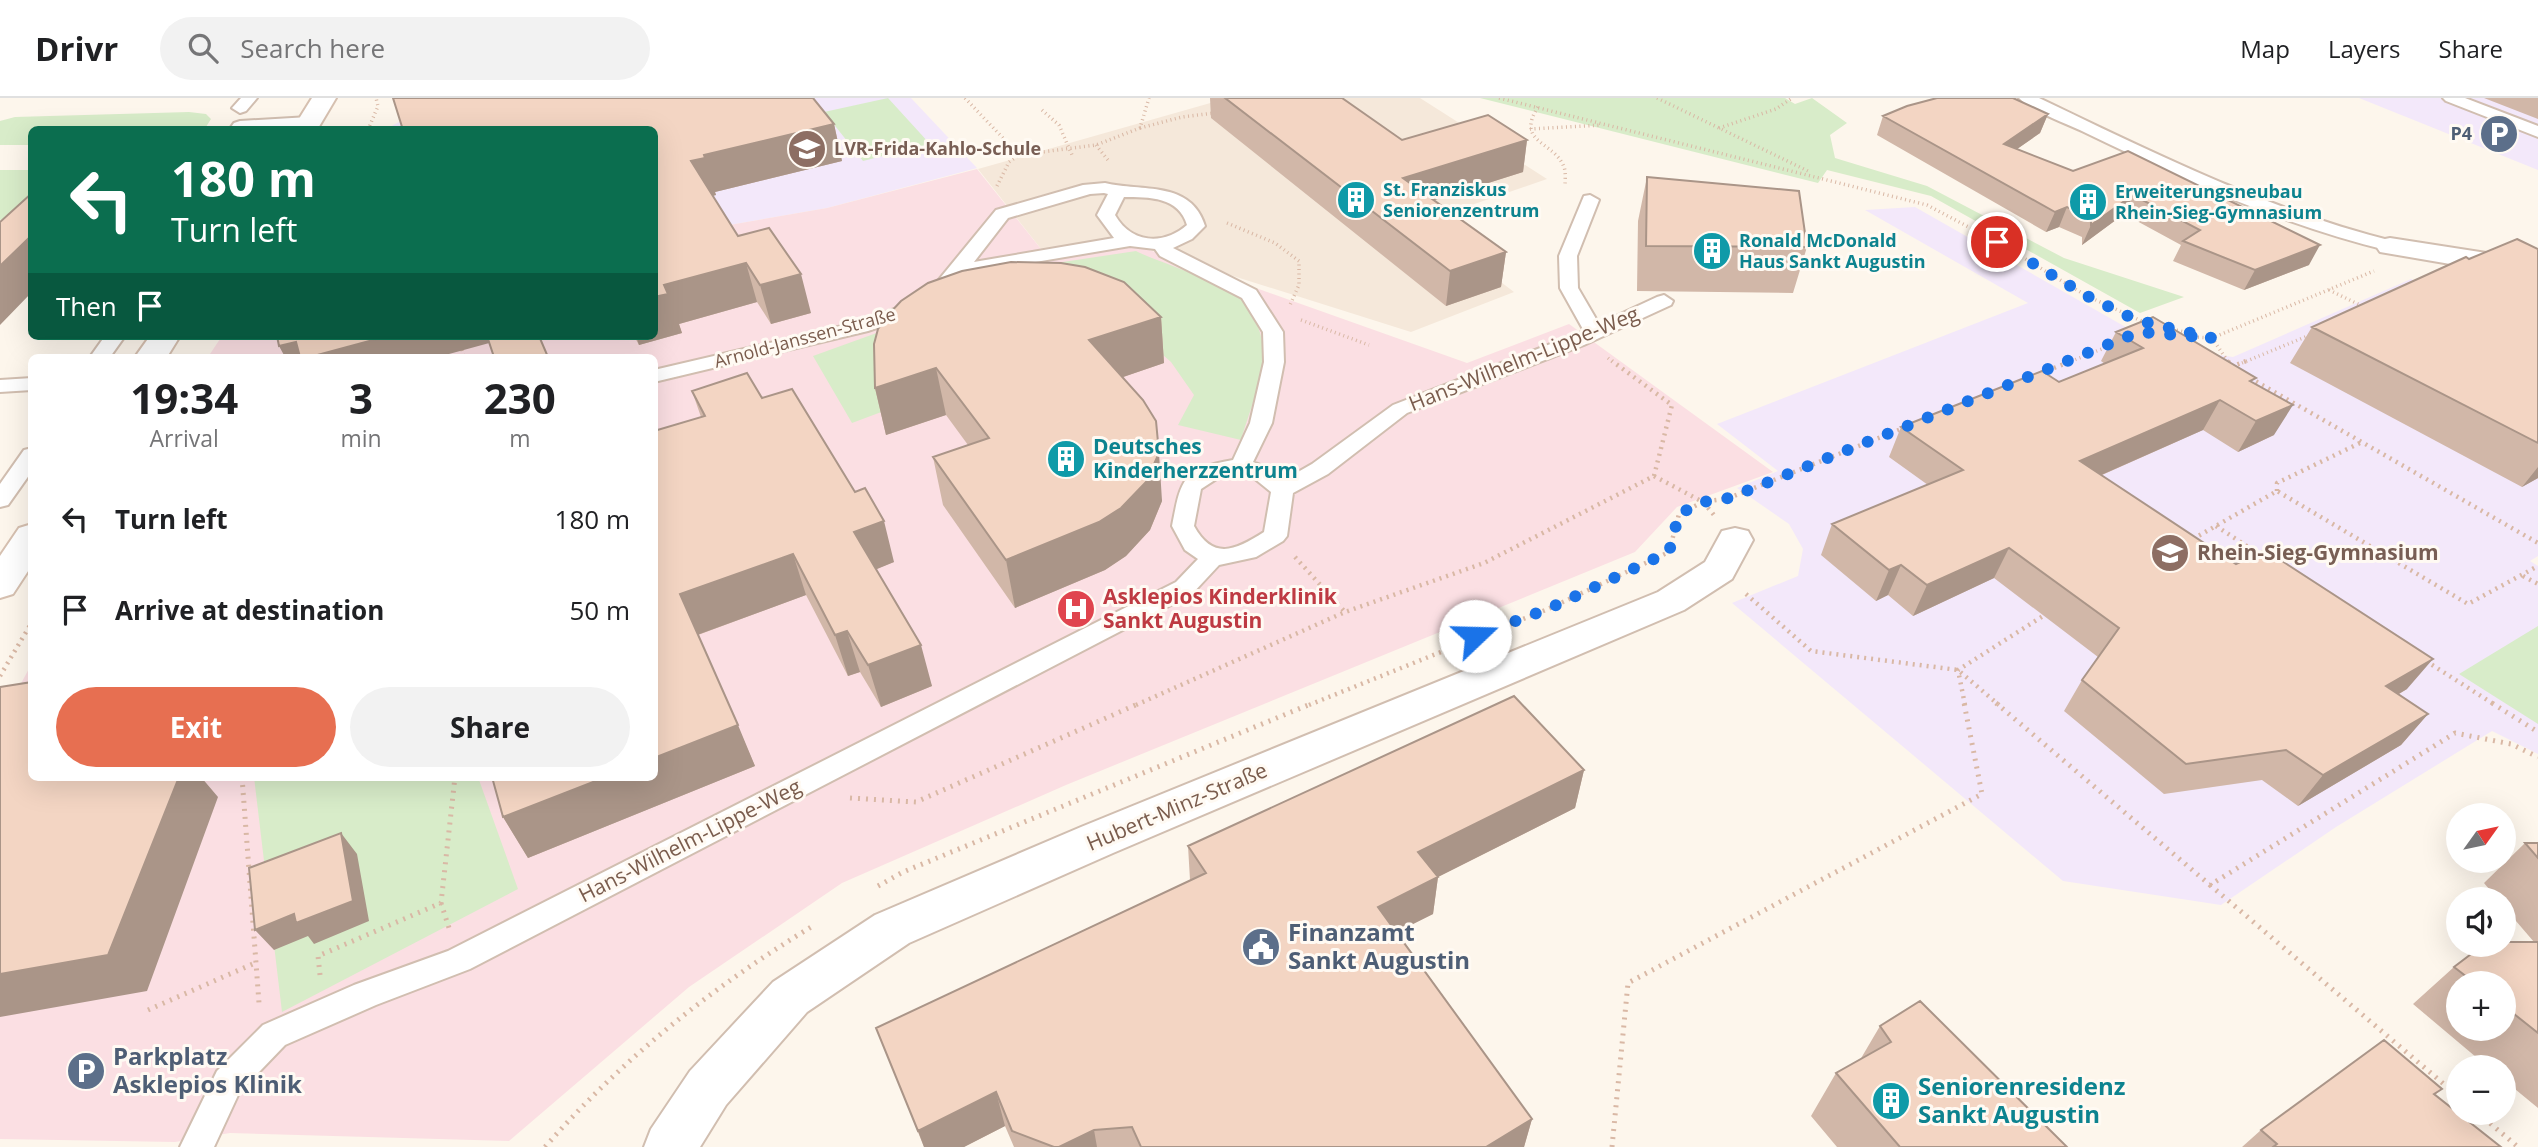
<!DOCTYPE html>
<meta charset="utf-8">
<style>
:root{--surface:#fff;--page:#f2f2f2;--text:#202124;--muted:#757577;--line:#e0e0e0;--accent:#e76f51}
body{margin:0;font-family:"Open Sans",sans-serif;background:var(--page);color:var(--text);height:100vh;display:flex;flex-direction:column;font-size:26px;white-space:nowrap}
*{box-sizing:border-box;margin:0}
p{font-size:23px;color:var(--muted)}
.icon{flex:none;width:38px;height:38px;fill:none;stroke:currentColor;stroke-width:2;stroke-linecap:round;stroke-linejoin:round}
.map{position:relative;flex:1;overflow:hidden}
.sheet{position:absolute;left:28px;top:256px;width:630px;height:427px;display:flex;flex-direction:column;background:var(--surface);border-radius:10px;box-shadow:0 7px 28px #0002}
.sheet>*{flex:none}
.hud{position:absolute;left:28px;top:28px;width:630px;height:214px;border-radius:10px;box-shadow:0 7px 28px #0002;background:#0b6e4f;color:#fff;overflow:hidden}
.needle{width:46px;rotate:57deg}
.controls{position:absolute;left:2446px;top:705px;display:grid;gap:14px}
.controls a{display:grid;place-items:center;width:70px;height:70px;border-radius:50%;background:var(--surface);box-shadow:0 7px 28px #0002;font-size:35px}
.pin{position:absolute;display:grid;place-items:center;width:60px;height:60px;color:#fff;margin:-30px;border:4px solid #fff;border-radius:50%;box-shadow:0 2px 7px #0007}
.me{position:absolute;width:77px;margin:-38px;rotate:69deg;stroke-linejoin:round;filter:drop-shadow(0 0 5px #0008)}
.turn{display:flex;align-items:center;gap:24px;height:147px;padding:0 28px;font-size:32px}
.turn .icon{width:91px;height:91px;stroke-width:2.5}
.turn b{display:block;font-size:49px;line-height:60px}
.then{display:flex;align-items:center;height:66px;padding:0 28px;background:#0003;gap:14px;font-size:26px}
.eta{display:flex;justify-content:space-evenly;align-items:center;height:119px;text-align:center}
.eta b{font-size:42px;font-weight:700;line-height:49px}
.cta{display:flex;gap:14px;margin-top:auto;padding:14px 28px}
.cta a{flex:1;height:80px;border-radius:42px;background:var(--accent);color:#fff;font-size:28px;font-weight:700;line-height:80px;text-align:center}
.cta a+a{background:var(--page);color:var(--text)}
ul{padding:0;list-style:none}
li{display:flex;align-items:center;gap:21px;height:91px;padding:0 28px}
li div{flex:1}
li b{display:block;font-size:26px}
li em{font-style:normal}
header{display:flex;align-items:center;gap:42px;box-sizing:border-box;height:98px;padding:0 35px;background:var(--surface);border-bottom:2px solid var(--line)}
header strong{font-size:33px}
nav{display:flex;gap:38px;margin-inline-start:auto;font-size:24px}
.search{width:490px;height:63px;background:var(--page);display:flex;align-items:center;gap:18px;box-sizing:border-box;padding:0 24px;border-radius:38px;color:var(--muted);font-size:26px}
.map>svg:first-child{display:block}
.residential{fill:#f5e8da}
.education{fill:#f3e8fa}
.medical{fill:#fbdfe3}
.green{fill:#d8ecc9}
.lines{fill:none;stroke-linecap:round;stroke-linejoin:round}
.service-casing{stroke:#d1beb0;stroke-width:4}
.minor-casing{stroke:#d1beb0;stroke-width:4}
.secondary-casing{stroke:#d6c0b0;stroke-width:4}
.path-far2{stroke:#d9b8a5;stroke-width:3.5;stroke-dasharray:1 3.5;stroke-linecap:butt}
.path-far1{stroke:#d9b8a5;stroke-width:4.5;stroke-dasharray:2 5;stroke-linecap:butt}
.path{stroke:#d9b8a5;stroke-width:5;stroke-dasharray:2 6;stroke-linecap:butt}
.service{fill:#fff;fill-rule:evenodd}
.minor{fill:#fff;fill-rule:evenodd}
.secondary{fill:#fff;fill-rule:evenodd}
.wall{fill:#d1b7a8;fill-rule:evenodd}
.shaded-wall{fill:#aa9588}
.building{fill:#f3d5c3;stroke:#aa9588;stroke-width:2}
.route{stroke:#1a73e8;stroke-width:12;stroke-dasharray:0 21.6}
.labels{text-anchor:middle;stroke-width:6;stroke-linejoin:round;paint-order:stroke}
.far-service-label{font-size:18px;font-weight:bold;fill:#4e5e75;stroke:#fffaf3;text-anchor:end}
.far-education-label{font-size:18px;font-weight:bold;fill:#785e54;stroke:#fffaf3;text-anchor:start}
.far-culture-label{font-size:18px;font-weight:bold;fill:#0d838f;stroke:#fffaf3;text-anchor:start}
.far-street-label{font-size:18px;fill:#7a5c4d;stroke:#fffaf3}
.street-label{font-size:21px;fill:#7a5c4d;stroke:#fffaf3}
.culture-label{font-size:21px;font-weight:bold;fill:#0d838f;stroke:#fffaf3;text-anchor:start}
.education-label{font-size:21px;font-weight:bold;fill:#785e54;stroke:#fffaf3;text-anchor:start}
.health-label{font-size:21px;font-weight:bold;fill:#be3a42;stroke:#fffaf3;text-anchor:start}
.near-service-label{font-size:24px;font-weight:bold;fill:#4e5e75;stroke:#fffaf3;text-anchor:start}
.near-culture-label{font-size:24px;font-weight:bold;fill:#0d838f;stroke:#fffaf3;text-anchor:start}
</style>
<header>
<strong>Drivr</strong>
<div class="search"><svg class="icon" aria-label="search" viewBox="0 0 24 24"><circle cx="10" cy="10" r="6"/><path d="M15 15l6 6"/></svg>Search here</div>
<nav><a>Map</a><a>Layers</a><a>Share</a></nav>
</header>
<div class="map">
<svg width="2538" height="1049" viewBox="0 0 2538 1049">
<rect width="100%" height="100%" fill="#fdf6ec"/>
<path class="residential" d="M1228,0H1420L1547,81L1422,124L1514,194L1411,234L1138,148L1049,161L978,71Z"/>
<path class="education" d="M456,0H911L977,70L827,110L655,140L654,32H384L416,15Z
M2359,0H2538V72Z
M1915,109L2159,248L2233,259L2411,181L2428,189L2538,193V458L2530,463L2538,468V656L2492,633L2336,729L2221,807L2063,783L1732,505L1798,478L1803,451L1789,426L1737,390L1778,373L1717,326L2028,205L1865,112Z"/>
<path class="medical" d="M977,71L1049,161L1138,148L1467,265L1569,226L1773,374L1677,409L1635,454L1066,687L842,785L689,889L509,1043L230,1035L175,1044L0,1041V624L31,567L32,679H654V259H208L222,238H654L655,140L827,110Z"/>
<path class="green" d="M888,0L930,46L863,63L824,14Z
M1480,0H1785L1795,6L1812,0L1847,25L1830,37L1835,60L1927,88L2064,160L2184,199L2140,215L1931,98L1827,72L1818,85Z
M189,14L206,16L211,21L204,32H32L31,47H0V23L15,19Z
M0,72H32L31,109L0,122Z
M1136,153C1160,165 1230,186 1244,203C1256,217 1263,239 1264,258C1264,277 1247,321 1241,342L1178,327L1194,297L1171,264L1124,223L852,325L813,258L932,215L977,177Z
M2538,528V626L2459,576Z
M254,679H478L518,791L282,914Z"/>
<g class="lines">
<defs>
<path id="service" d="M241,0H257L246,13L240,15L232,10Z
M2019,0H2039C2156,56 2270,113 2396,144L2399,148L2390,153C2283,127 2185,83 2086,35C2068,26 2032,14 2019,0Z
M2443,0H2465L2538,28V39L2446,3Z
M309,19L317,24L315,27L229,32L234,25L240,23Z
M1105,85C1142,94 1191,82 1205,128L1192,141L1173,150L1256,192L1283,234L1284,264L1272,325L1253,364L1271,371L1284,382L1312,366L1393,307L1584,233L1560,190L1559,158L1584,98L1590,97L1599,102L1577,158L1578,190L1599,226L1657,199L1664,197L1673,203L1671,207L1584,247L1407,315L1328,376L1293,395L1287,438L1283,443L1256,459L1219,467L1192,496L470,871L376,907L285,947L239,995L214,1049H180L217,973L263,927L354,887L448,853L1176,484L1198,461L1185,452L1172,428C1181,381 1182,371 1233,362L1250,325L1264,264L1263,234L1242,200L1160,158L1155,151L1130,148L965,176L937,209L868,233L654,284V272L855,225L923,201L996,112L1083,87ZM1104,95L1108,96L1097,117L1114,140L974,164L1008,120L1090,96ZM1124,99C1149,99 1179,99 1187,127C1163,148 1131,145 1115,117ZM1239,374L1255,381L1271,394L1264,434C1236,452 1213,463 1194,428L1201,391L1221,378Z
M105,238H125L110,259H90Z
M32,280V292L0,294V282Z
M32,350V373L8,407L0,409V386L24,352Z"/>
<path id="minor" d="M2390,140L2538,163V181L2380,154L2376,148L2380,142Z
M1735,430L1748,433L1753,442L1732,481L1684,512L1113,755L909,845L807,914L726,1007L700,1049H644L651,1031L690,973L773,884L875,817L1081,729L1658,494L1705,464L1722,433Z"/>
<path id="secondary" d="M312,0H336L317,32H292Z
M150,238H180L167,259H135Z
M32,426V467L13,496L0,500V458L19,430Z"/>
</defs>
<use href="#service" class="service-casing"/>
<use href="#minor" class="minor-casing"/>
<use href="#secondary" class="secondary-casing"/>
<path class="path-far2" d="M965,0L1019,57L1096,47L1140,30L1149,0
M1499,0L1927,107L1997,144L2087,198L2146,225
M1657,0L1810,74
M1538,9C1515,45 1554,43 1564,69C1566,74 1565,82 1565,87
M1042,12L1059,27L1072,57
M1140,30L1182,19L1214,15
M1719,30L1776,11L1792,0
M1530,31L1602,27
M368,32L378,8L376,0
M1096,47L1108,62
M997,88L1009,64L1019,57
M1227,125L1275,145L1299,163V187L1290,207
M2329,192L2362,208
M1301,222L1369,247
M2168,230L2197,237
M2180,238L2212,240L2374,173
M2212,240L2229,265
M462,252L464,259
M1608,260L1614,265
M2067,265L2114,246
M2242,265L2310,237"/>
<path class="path-far1" d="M2228,263L2231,268
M2231,269L2246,263
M2041,275L2072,263
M2250,280L2538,445
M1654,378L1703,404L1714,417
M2277,393V385L2362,344
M2216,428L2262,458
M2193,441L2277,393L2468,506L2538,468
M1295,459L1345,514
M2523,478L2538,486
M1746,496L1811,553L1958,572L1999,607
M2426,563L2495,607
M0,578L32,524
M1136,607L1345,514L1484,465L1654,378L1672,307L1612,263
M1309,607L1548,511L1669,454L1679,416L1703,404L1729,400L1906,329
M1965,607L1958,572L2043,518"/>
<path class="path" d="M1996,605L2210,787L2455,635L2511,646L2538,659
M2492,605L2538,634
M242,679L259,905
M850,700L916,704L1140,605
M2210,787L2459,999
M878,788L903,774L1313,605
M441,805L449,830
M320,877L318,858L441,805L455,679
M148,912L255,865
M2478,1015L2518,1049
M545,1049C622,961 711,890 811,829
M1612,1049L1628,885L1982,696L1964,605"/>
<use href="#service" class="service"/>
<use href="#minor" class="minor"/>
<use href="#secondary" class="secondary"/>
</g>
<path class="wall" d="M1210,0H1342L1402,42H1527L1523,74L1434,102L1506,154L1501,189L1446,208L1211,20Z
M2484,0H2538V21Z
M2048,16L2040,35L2017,51L2309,167L2244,192L2173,163L2181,147L2124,116L2082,147V139L2059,129L2046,134L1877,37L1883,18Z
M834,26L842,63L715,94L716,97L713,98L738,138L811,215L771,226L757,204L679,226L682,235L639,247L634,238H654V32Z
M1647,79L1807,149L1793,195L1637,193L1638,123Z
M2538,151V380L2522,389L2290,265L2312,229L2469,161Z
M1061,165L1161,219L1164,265L1123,279L1162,403L1150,432L1126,458L1105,472L1015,510L943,407L933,359L968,347L946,317L886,337L875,290Z
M2116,234L2253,285L2274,337L2238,354L2203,332L2102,377L2407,591L2399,596L2428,616L2401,647L2298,708L2262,682L2164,696L2064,613L2082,582L2098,559L1994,480L1913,518L1888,497L1876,503L1821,457L1832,426L1928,387L1889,359L1901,329L2059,284L2105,266L2101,263Z
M692,293L762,300L894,464L876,471L932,588L881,609L860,574L848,578L806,497L698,537L755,668L528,760L503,719L701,319Z
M1584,672L1575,710L1438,779L1433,816L1397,834L1532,1021L1524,1049H1014L1005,1028L964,1049H924L876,930L1190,782L1188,748Z
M2525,745H2538V1010L2504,982V970H2489L2413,906L2454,869L2534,844L2504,809V802H2498L2484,785ZM2459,886H2504V931H2459Z
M1880,928L2067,1049H1837L1811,1018L1836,975L1860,962Z
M2442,991L2435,997L2501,1049H2242L2261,1032Z"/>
<path class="shaded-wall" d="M2048,16L2040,35L1997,65L2004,46Z
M834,26L842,63L715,94L716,97L702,100L691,63L704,57Z
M1527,42L1523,74L1400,113L1403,80Z
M2133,97L2124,116L2082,147L2091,127Z
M2067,109L2059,129L2046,134L2055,114Z
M32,137V194L0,227V168Z
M2320,147L2309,167L2244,192L2255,172Z
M1506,154L1501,189L1446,208L1450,173Z
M746,165L757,204L679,226L682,235L639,247L636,238H654V199L664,187Z
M801,176L811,215L771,226L760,187Z
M1161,219L1164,265L1094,289L1089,242Z
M388,238H490L493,244L438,259H310Z
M296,244L305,259H285L279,248Z
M936,270L946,317L886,337L875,290Z
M2220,302L2203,332L2065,393L2080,363Z
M2293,307L2274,337L2238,354L2256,323Z
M1159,355L1162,403L1150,432L1126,458L1105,472L1015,510L1006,462Z
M2538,369V380L2522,389Z
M884,423L894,464L865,476L854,434Z
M2009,450L1994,480L1913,518L1927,487Z
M793,456L806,497L697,537L680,496Z
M1901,467L1888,497L1876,503L1889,472Z
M847,533L860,574L848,578L835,537Z
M921,547L932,588L881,609L868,567Z
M2433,561L2407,591L2361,618L2386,588Z
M2428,616L2401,647L2298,708L2323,677Z
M738,627L755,668L528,760L503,719L606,679H654V660Z
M1584,672L1575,710L1414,791L1418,754Z
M158,679H201L218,699L147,893L0,919V876Z
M341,735L357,756L369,823L314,846L308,838L274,852L255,832Z
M1438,779L1433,816L1375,845L1378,809Z
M996,994L1005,1028L964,1049H924L918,1033Z
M1532,1021L1524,1049H1486Z
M1094,1032L1097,1049H1059Z"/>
<path class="building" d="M393,0H813L834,26L704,57L705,60L691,63L738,138L769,130L801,176L760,187L746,165L664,187L668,196L654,199V32H403Z
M1225,0H1342L1402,42L1488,17L1527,42L1403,80L1506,154L1450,173Z
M1937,0H2013L2048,16L2004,46L2073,73L2128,53L2320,147L2255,172L2183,143L2200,132L2133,97L2091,127V119L2067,109L2055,114L1883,18L1907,8Z
M1647,79L1799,93L1807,149L1646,148Z
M32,95V137L0,168V124Z
M2517,141L2538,151V345L2312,229L2466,159L2469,161Z
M1011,164L1061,165L1085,169L1124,184L1161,219L1089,242L1143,302L1156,323L1159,355L1146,384L1121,410L1099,424L1006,462L933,359L989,340L936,270L875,290L874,246L878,231L888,217L901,203L928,185L962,173Z
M2153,219L2256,280L2250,283L2293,307L2256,323L2220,302L2080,363L2236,466L2265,452L2433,561L2386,588L2428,616L2323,677L2286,652L2186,666L2082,582L2119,530L2009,450L1927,487L1901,467L1889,472L1832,426L1963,372L1901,329L2042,273L2059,284L2143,250L2116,234Z
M277,238H388L310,259H300L296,244L279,248Z
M487,238H539L548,259H494Z
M747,275L762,300L792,291L855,394L865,390L884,423L854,434L921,547L868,567L847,533L835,537L793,456L680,496L738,627L654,660V333L705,318L692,293Z
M32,584V679H179L108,857L0,876V589Z
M1514,598L1584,672L1418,754L1438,779L1378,809L1532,1021L1486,1049H1141L1132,1029L1094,1032L1059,1049H1054L1012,1033L996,994L918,1033L876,930L1206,775L1188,748Z
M492,679H606L503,719Z
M341,735L353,803L296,825L294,816L255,832L249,770Z
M2525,745H2538V760Z
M2504,844H2538V935L2504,908V886H2476L2454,869L2483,847H2504Z
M1920,903L2067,1049H1900L1836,975L1891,944L1880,928Z
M2384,942L2442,991L2434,996L2501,1049H2273L2277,1046L2261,1032Z"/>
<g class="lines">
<path class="route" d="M1475,538L1548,511L1669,454L1679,416L1703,404L1729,400L2139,234L2212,240L2136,222L2087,198L1997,144"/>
</g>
<defs>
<symbol id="parking-disc" viewBox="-11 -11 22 22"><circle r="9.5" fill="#5c6f8a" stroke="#fffaf3"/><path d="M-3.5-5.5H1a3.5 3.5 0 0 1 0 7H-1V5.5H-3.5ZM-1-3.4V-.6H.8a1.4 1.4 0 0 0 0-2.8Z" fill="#fff"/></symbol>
<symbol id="school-disc" viewBox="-11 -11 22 22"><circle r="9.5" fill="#8d6e63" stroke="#fffaf3"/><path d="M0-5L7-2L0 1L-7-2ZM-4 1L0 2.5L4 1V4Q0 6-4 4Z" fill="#fff"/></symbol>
<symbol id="building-disc" viewBox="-11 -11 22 22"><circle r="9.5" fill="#0f9aa8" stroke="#fffaf3"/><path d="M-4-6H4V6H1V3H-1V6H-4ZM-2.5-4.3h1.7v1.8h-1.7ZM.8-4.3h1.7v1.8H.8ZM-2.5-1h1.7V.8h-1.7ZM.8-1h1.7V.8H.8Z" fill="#fff"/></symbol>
<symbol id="hospital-disc" viewBox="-11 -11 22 22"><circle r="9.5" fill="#e0444e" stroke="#fffaf3"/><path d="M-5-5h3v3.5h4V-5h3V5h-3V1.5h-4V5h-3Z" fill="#fff"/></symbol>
<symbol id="civic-disc" viewBox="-11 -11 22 22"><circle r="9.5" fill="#5c6f8a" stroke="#fffaf3"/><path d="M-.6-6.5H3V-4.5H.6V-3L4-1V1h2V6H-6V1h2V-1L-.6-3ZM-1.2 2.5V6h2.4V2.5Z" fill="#fff"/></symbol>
</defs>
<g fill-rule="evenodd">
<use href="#parking-disc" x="2477" y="14" width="44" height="44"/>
<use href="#school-disc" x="785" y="29" width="44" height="44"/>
<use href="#building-disc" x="1334" y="80" width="44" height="44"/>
<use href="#building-disc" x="2066" y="82" width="44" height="44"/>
<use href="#building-disc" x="1690" y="131" width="44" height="44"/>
<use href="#building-disc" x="1044" y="339" width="44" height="44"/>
<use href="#school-disc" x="2148" y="433" width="44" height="44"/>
<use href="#hospital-disc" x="1054" y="489" width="44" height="44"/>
<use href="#civic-disc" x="1239" y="827" width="44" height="44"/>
<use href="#parking-disc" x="64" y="951" width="44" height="44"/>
<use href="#building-disc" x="1869" y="981" width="44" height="44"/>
</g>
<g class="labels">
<g class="far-service-label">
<text x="2472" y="42">P4</text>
</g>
<g class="far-education-label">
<text x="834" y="57">LVR-Frida-Kahlo-Schule</text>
</g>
<g class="far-culture-label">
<text x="1383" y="98">St. Franziskus<tspan x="1383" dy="21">Seniorenzentrum</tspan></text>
<text x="2115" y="100">Erweiterungsneubau<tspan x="2115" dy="21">Rhein-Sieg-Gymnasium</tspan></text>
<text x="1739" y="149">Ronald McDonald<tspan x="1739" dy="21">Haus Sankt Augustin</tspan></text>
</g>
<g class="far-street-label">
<text transform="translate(805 240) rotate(-15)" y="6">Arnold-Janssen-Straße</text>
</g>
<g class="street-label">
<text transform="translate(1524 261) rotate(-22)" y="7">Hans-Wilhelm-Lippe-Weg</text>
<text transform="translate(1177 709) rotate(-23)" y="7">Hubert-Minz-Straße</text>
<text transform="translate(690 743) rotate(-27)" y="7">Hans-Wilhelm-Lippe-Weg</text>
</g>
<g class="culture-label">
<text x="1093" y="356">Deutsches<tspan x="1093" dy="24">Kinderherzzentrum</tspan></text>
</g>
<g class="education-label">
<text x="2197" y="462">Rhein-Sieg-Gymnasium</text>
</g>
<g class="health-label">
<text x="1103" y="506">Asklepios Kinderklinik<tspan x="1103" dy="24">Sankt Augustin</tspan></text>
</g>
<g class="near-service-label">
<text x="1288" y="843">Finanzamt<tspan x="1288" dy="28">Sankt Augustin</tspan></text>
<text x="113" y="967">Parkplatz<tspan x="113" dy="28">Asklepios Klinik</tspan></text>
</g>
<g class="near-culture-label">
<text x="1918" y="997">Seniorenresidenz<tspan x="1918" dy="28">Sankt Augustin</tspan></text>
</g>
</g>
</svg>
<div class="controls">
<a><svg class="needle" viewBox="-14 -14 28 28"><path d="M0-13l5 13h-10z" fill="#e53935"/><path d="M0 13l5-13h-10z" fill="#757577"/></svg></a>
<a><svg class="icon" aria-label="sound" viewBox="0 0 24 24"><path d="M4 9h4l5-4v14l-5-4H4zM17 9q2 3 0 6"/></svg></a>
<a>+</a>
<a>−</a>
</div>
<div class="pin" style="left:1997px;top:144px;background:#d93025"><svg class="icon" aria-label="arrive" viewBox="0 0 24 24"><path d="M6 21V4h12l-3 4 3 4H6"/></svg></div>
<svg class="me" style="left:1475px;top:538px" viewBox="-20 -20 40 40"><circle r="19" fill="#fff"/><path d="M0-13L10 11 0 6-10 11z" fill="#1a73e8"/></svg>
<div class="hud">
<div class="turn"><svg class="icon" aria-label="left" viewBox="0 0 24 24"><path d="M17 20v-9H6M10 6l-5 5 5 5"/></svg><div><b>180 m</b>Turn left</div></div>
<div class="then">Then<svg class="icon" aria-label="arrive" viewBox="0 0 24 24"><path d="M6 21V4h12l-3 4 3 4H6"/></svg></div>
</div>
<section class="sheet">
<div class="eta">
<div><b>19:34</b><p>Arrival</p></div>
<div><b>3</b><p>min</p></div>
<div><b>230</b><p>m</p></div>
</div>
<ul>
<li><svg class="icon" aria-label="left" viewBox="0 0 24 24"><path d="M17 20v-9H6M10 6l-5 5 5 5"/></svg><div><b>Turn left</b></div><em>180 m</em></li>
<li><svg class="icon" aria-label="arrive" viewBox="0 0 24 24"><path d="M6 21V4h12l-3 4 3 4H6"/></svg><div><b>Arrive at destination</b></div><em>50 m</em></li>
</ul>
<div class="cta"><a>Exit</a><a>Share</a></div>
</section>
</div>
